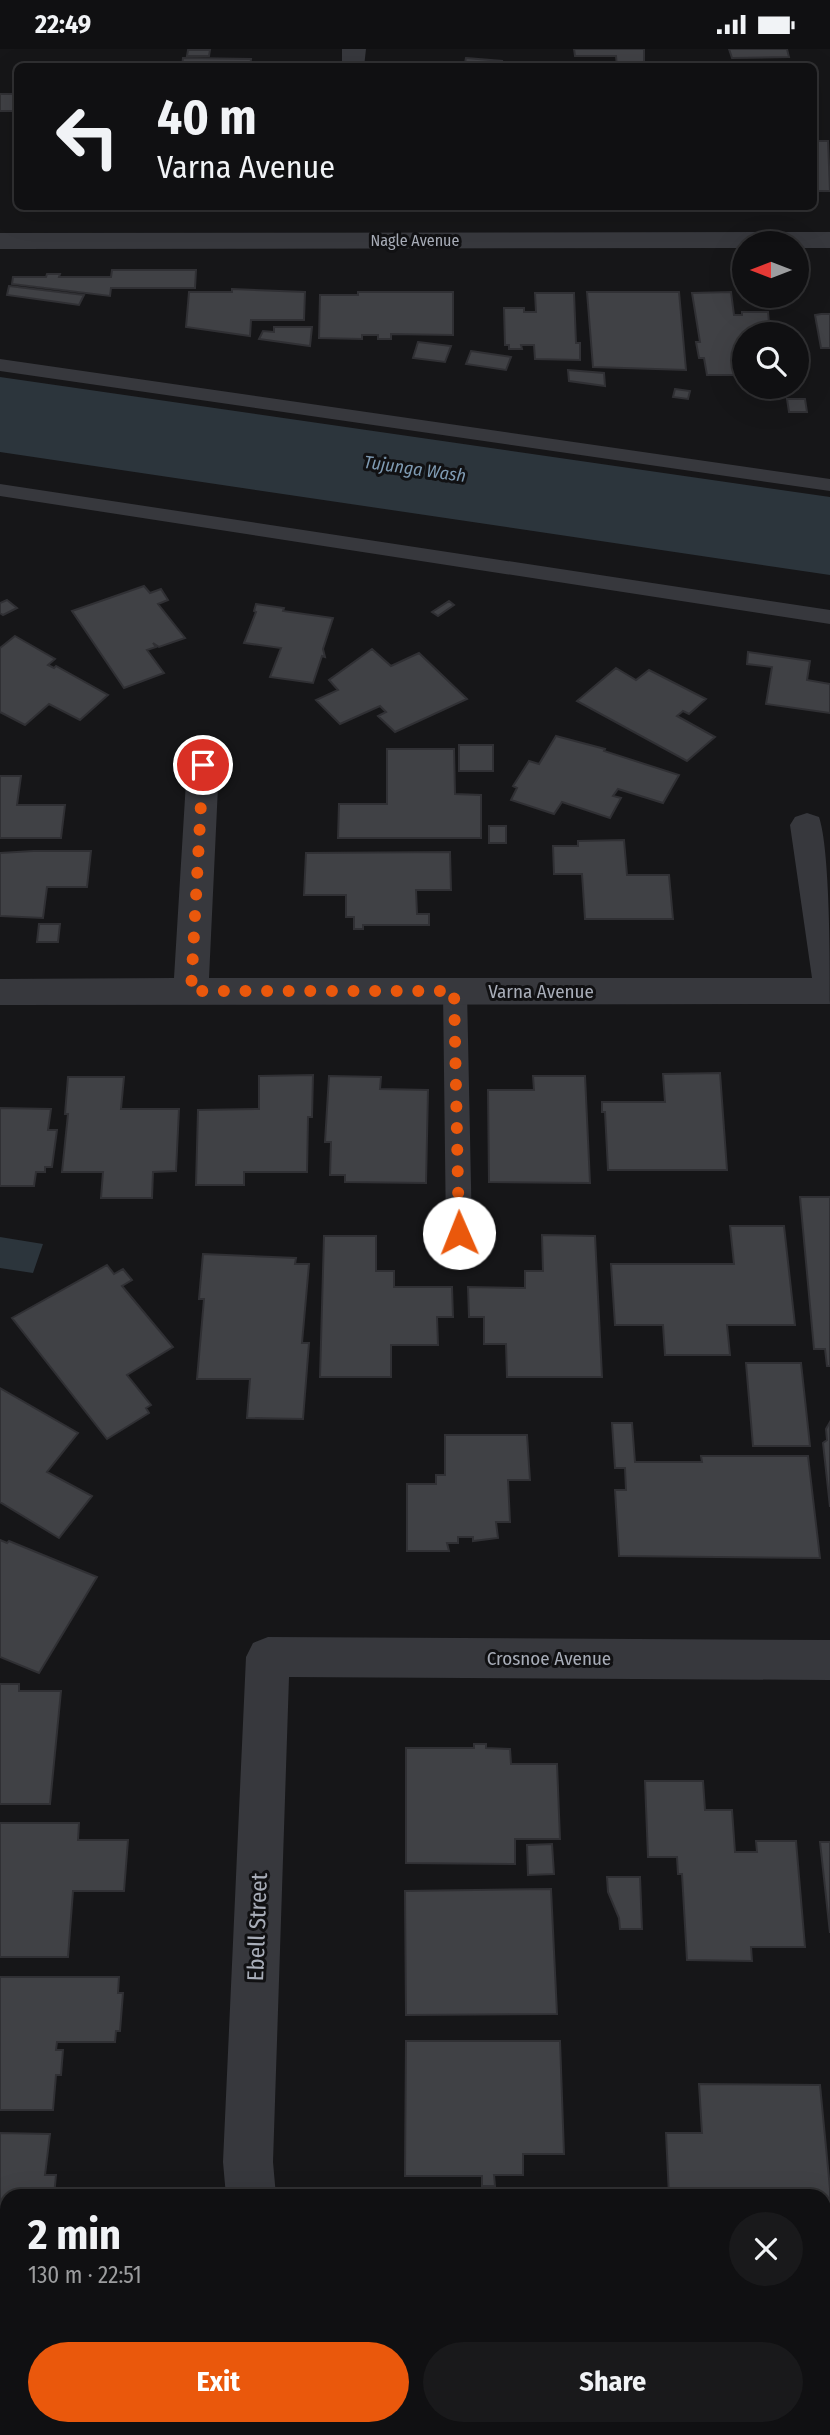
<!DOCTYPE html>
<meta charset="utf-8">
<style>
:root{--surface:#101012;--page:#19191b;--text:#f1f3f6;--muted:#9c9d9f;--line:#303032;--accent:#ea580c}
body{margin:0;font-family:"Fira Sans Condensed",sans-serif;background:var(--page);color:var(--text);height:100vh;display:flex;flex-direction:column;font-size:26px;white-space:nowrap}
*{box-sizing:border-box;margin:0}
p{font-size:23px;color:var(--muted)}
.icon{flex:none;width:38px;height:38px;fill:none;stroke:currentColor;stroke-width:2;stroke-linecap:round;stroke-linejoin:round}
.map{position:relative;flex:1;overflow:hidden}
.details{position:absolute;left:0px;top:2140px;width:831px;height:247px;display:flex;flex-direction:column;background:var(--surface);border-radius:21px 21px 0 0;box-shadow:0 7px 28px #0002,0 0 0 2px var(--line)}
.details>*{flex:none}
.hud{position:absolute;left:14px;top:14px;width:803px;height:147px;border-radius:10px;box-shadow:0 7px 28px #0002,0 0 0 2px var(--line);background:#101012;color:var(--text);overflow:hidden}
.needle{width:46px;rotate:270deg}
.fabs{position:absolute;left:732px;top:182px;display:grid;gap:14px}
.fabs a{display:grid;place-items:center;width:77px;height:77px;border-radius:50%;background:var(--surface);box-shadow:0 7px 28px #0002,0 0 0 2px var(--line);font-size:35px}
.pin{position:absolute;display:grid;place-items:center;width:60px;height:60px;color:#fff;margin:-30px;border:4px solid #fff;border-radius:50%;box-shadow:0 2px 7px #0007}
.me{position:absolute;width:77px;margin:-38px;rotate:359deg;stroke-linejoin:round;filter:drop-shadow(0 0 5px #0008)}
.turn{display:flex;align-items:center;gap:24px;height:147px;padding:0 28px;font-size:32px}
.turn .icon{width:91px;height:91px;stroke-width:2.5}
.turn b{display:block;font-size:49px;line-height:60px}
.round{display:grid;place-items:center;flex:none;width:74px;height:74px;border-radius:37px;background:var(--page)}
.head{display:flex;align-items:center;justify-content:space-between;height:119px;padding:0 28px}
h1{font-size:42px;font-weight:700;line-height:52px}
.button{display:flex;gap:14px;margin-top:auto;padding:14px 28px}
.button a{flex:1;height:80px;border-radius:42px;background:var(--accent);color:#fff;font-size:28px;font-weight:700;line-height:80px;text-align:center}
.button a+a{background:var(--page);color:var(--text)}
.status{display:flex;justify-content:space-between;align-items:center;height:49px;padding:0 35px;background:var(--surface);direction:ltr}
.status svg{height:19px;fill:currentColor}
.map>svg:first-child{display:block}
.water{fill:#2c353c}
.building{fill:#404145;stroke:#303034;stroke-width:2}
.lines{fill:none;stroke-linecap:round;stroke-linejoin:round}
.lane{fill:#37383d;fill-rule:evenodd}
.street{fill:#37383d;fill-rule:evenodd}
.route{stroke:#ea580c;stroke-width:12;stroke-dasharray:0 21.6}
.labels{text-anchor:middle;stroke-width:6;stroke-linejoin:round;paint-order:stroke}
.far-street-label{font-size:16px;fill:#a8adb8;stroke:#111113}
.far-water-label{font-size:18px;font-style:italic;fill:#7f9bb3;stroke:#111113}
.street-label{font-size:19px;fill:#a8adb8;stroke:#111113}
.near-street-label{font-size:23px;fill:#a8adb8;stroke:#111113}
</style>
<div class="status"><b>22:49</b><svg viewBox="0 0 49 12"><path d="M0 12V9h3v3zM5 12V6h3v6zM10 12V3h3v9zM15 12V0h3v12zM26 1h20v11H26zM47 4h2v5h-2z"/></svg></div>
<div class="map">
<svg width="830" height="2386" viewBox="0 0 830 2386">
<rect width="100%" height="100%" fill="#161618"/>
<path class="water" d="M0,328L830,448V526L0,403Z
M0,1188L43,1195L33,1224L0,1219Z"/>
<path class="building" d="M574,0H644V18H617L616,7H575Z
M729,0H787L789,8L732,9Z
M188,1H210L209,7H187Z
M183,9L251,10L250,18H182Z
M466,9L502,12L501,18H464Z
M0,45H18L15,62H0Z
M814,92H828L830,142H814Z
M112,221H196L195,239H111L110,247L12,235L13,228H46L47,225H60L59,228H111Z
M9,237L84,246L79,256L7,246Z
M232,240L305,243L304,271H251L250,287L186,278L189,243H232Z
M358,243H453V286L391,285V290H378V286H362V290L319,289L320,246H358Z
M587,243H679L686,321L593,318Z
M731,243L734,266H742V263H768L770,285H744V326H707L704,309H699L696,293H700L692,244Z
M535,244H574L576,294H580V311L535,310L534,296H521L522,300H509V296H505L504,259H524V263H536Z
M821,265H830V299H821L815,266Z
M274,278H312L310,297L259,290L263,282L274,283Z
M418,293L451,297L445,313L413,309Z
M471,302L511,308L506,321L466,315Z
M568,321L604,324L605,337L569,332Z
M675,340L690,342L688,350L673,348Z
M787,350H805L807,363H789Z
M144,537L150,544L161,540L168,551L158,555L185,589L159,598L153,594L156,598L147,601L164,624L124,639L72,562Z
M7,551L17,559L3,566L0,564V554Z
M449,552L454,556L438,567L432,563Z
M256,555L284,559L283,562L333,569L323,600L325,608L322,607L313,634L270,628L281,599L244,594L256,563L254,562Z
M15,587L55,610L48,616L54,619L56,617L108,646L80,671L49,655L25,676L0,663V599Z
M372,600L391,617L419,604L467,650L395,683L378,667L386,663L380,657L340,675L316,651L338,641L329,631Z
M748,603L810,612L807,631L830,635V664L766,655L772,618L747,615Z
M616,619L636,631L649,621L706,650L689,665L683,662L677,667L715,688L687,712L577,652Z
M556,687L605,700L604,702L679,726L663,754L618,740L613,747L621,749L610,769L562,753L554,765L511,751L517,739L513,737L529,712L539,715Z
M459,696H493V722H459Z
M387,700H454L455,745L481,746V789H338L339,755H387Z
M0,727H21L17,756H65L61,789H0Z
M489,777H506V794H489Z
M624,791L627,826H669L673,870H585L582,825H554L553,797H578V792Z
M33,802H91L87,838H47L43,869L0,867V804Z
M450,803L451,841H416L417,865H429V876H363V880H354V868H346V846H304L306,804Z
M39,875H60L58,893H37Z
M720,1024L727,1121H608L605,1063H602V1053H665L663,1025Z
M313,1026L312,1068H308L307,1123H244V1136H196L198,1061L259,1060V1027Z
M329,1027L381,1028L380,1040L428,1041L426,1134L345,1133V1126H330L331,1093H325Z
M533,1027H585L590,1134L489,1133L488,1041H534Z
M68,1028H124L121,1060H179L176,1122L153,1123L152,1149H101L103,1123H62L68,1065H65Z
M0,1059L51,1060L48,1081H57L52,1118H45V1123H36L34,1137H0Z
M800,1148H830V1317H827L825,1300H814Z
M730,1177H784L795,1276H727L730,1306H665L663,1276H615L611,1215H734Z
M542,1186L595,1187L602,1328H507L506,1295H484V1268H469L468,1238L525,1239V1222H543Z
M324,1187H376V1222H394V1238H452L453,1268H437L438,1296H391V1328H320Z
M203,1205L296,1209L295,1215H309L302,1294H309L303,1370L247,1369L250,1330H197L204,1250H199Z
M107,1216L114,1225L123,1220L132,1231L122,1237L173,1298L127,1326L151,1356L146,1359L149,1364L107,1390L12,1269Z
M746,1314H801L810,1397H753Z
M0,1339L78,1384L47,1423L92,1447L59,1489L0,1453Z
M830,1373V1458L823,1394L827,1391L826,1380Z
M612,1374H632L635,1413H702L701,1407H808L820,1509L619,1507L615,1441H626L625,1419H615Z
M445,1386H527L530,1431H508L510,1473H496L498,1489L473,1492V1488H458V1494H447L449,1502H407V1435H436V1426H445Z
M0,1491L7,1494L9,1492L97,1528L39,1624L0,1608Z
M0,1635H19V1642H61L50,1755H0Z
M474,1695H486V1699L510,1700L511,1715H557L560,1790H515V1815L406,1814V1699H474Z
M645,1732H703L705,1761H732L735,1803H757L756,1792H796L805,1898H751L752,1912L687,1911L682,1825H678L677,1808H648Z
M0,1774H79L78,1791H128L124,1842H73L68,1908H0Z
M820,1793H830V1884Z
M552,1795L554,1825L528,1826L527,1796Z
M607,1828H640L642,1880H620L619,1869L608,1843Z
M551,1840L557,1965L406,1966L405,1842Z
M0,1928H119L118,1944H123L120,1982H116L115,1993H57L56,2001H63L61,2026H56L53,2061H0Z
M406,1992H560L564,2105H523V2126H494L495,2137H482V2127H405Z
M699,2035L820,2036L830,2140V2177H824V2147H669L666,2084H702Z
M0,2084L50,2085L45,2126H56L54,2147H7V2235H0Z
M0,2260H7V2380H104L103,2386H0Z"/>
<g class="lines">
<path class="lane" d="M0,310L830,430V442L0,322Z
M0,435L830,561V575L0,447Z
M455,933L464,936L467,942L472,1184L468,1191L459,1195L450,1191L446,1184L443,942L446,936Z"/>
<path class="street" d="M342,0H366L364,18H342Z
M830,183V199H796V194H744V199L0,200V184Z
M203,705L215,708L219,716L209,929H812L790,776L795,768L807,764L819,768C830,800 830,913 830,955L0,956V930L174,929L187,716L191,708Z
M268,1588L830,1591V1631L289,1628L273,2113L276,2147H226L223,2113L246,1608L253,1594Z
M248,2380H300L301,2386H249Z"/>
</g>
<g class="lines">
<path class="route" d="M203,716L191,942H454L459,1184"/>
</g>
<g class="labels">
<g class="far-street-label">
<text x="415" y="197">Nagle Avenue</text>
</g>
<g class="far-water-label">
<text transform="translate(415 420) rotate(8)" y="6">Tujunga Wash</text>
</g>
<g class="street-label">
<text x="541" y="949">Varna Avenue</text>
<text x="549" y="1616">Crosnoe Avenue</text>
</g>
<g class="near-street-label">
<text transform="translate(257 1878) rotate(-88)" y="8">Ebell Street</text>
</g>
</g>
</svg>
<div class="fabs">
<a><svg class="needle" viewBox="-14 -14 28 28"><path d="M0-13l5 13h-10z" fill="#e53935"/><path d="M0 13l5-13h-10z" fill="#9c9d9f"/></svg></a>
<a><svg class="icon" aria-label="search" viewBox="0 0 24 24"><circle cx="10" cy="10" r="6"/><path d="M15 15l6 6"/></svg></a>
</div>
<div class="pin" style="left:203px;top:716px;background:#d93025"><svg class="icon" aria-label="arrive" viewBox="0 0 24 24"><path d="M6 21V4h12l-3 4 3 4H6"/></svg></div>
<svg class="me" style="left:459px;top:1184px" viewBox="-20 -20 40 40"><circle r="19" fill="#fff"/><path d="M0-13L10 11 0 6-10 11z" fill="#ea580c"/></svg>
<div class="hud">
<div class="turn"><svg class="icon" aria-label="left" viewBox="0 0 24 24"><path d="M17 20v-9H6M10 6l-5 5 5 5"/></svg><div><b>40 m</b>Varna Avenue</div></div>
</div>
<section class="details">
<div class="head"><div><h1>2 min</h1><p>130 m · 22:51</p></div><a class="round"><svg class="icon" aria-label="close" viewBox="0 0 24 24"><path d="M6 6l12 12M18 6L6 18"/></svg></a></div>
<div class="button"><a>Exit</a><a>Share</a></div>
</section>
</div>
